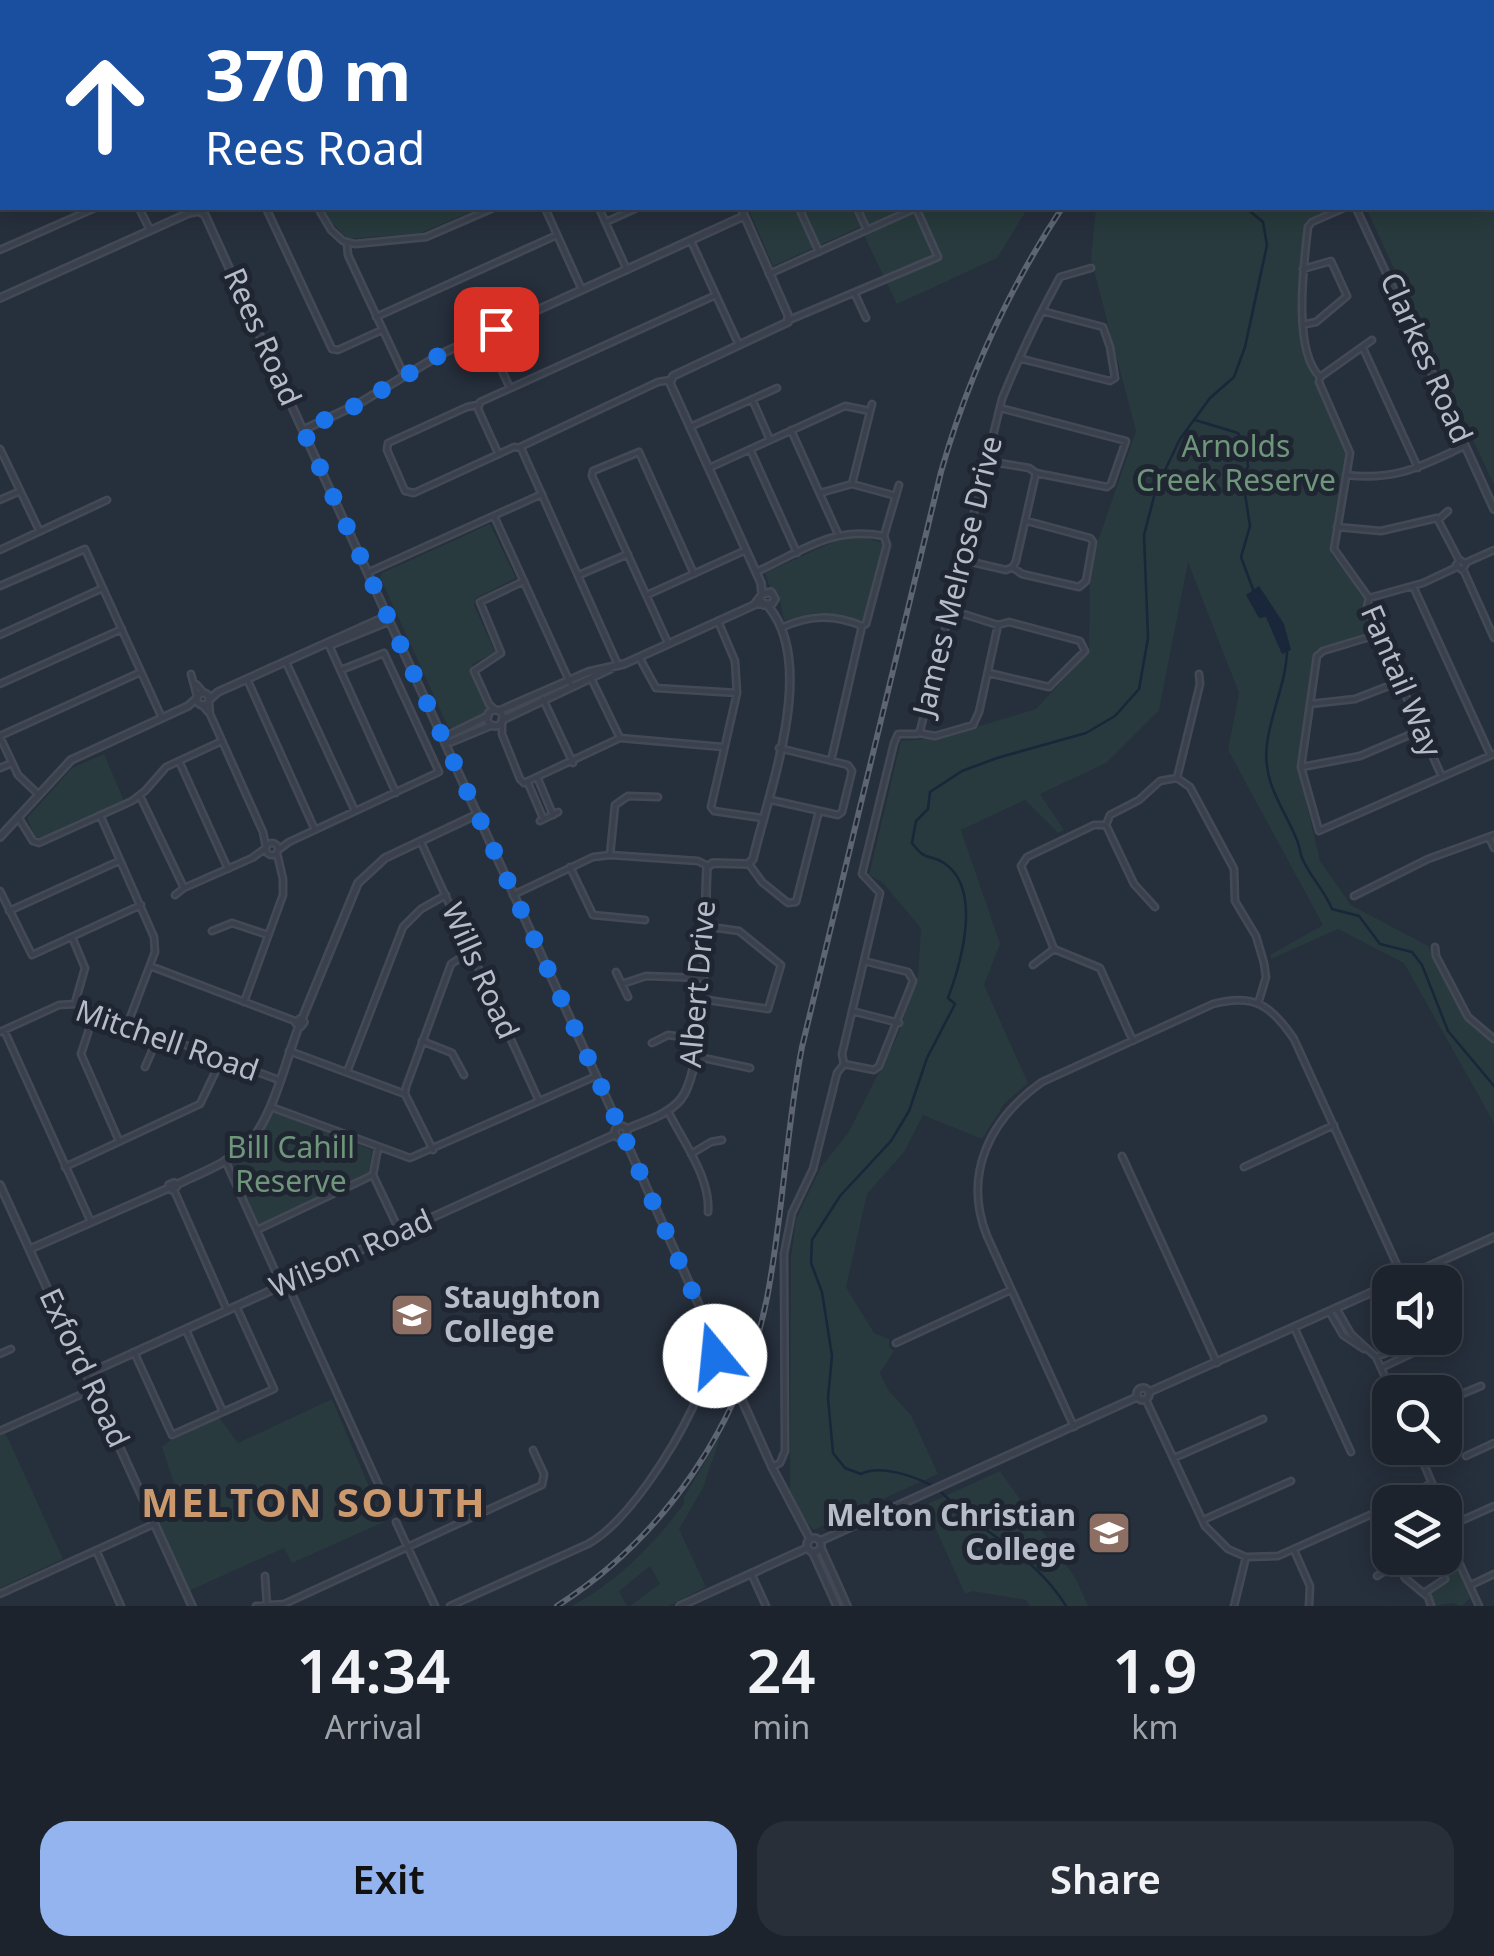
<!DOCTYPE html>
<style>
:root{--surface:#1c232d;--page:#292f39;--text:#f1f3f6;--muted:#a0a4aa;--line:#3a4049;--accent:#94b4ef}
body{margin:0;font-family:"Noto Sans",sans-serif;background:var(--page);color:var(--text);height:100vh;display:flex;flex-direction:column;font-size:38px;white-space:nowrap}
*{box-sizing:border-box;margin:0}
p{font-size:32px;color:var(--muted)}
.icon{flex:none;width:55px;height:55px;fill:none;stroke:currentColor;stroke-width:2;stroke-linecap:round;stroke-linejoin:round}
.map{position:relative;height:1606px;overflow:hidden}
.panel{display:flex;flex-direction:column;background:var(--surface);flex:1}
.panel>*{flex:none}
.guide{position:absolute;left:0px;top:0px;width:1495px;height:210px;box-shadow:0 5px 25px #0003,0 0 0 2px var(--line);background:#1a4fa0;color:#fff;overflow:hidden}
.tools{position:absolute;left:1372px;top:1265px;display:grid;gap:20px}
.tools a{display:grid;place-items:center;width:90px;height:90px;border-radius:20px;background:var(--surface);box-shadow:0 5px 25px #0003,0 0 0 2px var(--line);font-size:50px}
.pin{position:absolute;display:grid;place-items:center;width:85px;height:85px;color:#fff;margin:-42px;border-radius:20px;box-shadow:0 5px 15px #0006}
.me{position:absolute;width:110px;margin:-55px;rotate:343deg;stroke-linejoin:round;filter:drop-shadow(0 0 8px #0008)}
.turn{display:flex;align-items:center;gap:35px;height:210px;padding:0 40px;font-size:45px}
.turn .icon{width:130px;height:130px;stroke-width:2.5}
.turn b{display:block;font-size:70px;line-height:85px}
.eta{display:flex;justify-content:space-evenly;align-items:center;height:170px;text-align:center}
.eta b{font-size:60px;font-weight:600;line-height:70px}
.primary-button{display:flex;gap:20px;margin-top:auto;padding:20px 40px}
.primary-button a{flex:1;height:115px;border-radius:30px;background:var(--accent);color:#111;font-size:40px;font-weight:600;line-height:115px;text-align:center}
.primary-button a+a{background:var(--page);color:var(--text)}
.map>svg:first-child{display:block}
.green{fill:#283a3d}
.water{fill:#1a2639}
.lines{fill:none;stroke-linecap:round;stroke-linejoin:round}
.stream{stroke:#1a2639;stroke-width:2.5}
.minor-casing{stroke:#434a56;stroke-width:9}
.tertiary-casing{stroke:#434a56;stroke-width:10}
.minor{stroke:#3a414d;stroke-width:4}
.tertiary{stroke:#3a414d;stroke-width:5}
.rail-casing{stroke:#5d6573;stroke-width:6}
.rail{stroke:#1f2632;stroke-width:2.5;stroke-dasharray:8;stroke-linecap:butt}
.route{stroke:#1a73e8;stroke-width:18;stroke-dasharray:0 32.4}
.labels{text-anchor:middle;stroke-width:10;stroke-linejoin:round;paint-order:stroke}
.street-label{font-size:30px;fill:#b6bcc8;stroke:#1f2632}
.park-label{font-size:30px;fill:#6f967a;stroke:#1f2632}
.poi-label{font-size:30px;font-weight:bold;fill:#b6bcc8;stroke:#1f2632;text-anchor:start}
.district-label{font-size:40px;font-weight:bold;letter-spacing:2.5px;fill:#cc996d;stroke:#1f2632}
</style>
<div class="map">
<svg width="1494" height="1606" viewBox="0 0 1494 1606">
<rect width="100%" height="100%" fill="#262f3c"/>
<path class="green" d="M583,0H1236L1233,2Z
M1494,71V485L1366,208H1492Z
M324,208H480L420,233L348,239L330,221Z
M748,208H1028L997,258L897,304L860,227L773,266Z
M1096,208H1338L1307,222L1299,282L1305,356L1347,451L1331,554L1365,597L1373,632L1316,650L1298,767L1320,861L1351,905L1428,946L1466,1018L1494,1043V1123L1404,963L1338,929L1271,959L1270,955L1323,925L1228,750L1239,693L1188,562L1159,710L1106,763L1040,794L1064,830L1058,833L1025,800L961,830L1000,944L984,985L1028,1083L1004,1104L982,1139L923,1115L904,1152L867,1194L846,1287L874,1333L889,1339V1347L894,1351L880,1373L888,1390L911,1415L938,1474L814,1530L804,1520L790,1490L791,1257L796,1219L821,1167L848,1133L898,1035L918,975L921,928L882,882L869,875L901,741L940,738L1036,709L1089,652L1090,564L1136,431L1091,259Z
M490,524L516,578L476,598L474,605L495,652L473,664L470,670L487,708L486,713L452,728L448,727L380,577L382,573Z
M846,536H860L883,543L864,621L822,614L784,620L779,595L769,585L765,573Z
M104,754L124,801L45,837L36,838L27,818L72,768Z
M271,1111L372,1150L369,1175L257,1226L230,1164L256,1140Z
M332,1399L384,1522L292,1563L284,1548L184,1593L148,1519L178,1496L162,1447L178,1434L218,1416L238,1443Z
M6,1434L63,1559L0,1588V1436Z
M721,1435L703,1488L679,1529L706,1587L669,1606H630L660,1584L650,1566L619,1591L627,1606H572C619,1580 651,1547 684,1504V1497Z
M1000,1471L1076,1579L1088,1606H1030L1026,1600L972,1591L965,1594L925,1505Z
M1455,1562L1470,1598L1462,1606L1452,1603L1433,1606L1434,1601L1427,1593L1447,1580L1442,1569Z"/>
<path class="water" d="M0,0H353L360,2H2V10Z
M1259,586L1284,624L1291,650L1282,654L1266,617L1259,618L1246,595Z"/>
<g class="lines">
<path class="stream" d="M1195,420L1238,433L1247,452L1248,467L1231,490L1245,494L1250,526L1241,557L1254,592
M1287,651C1286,683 1271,712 1267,744C1262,783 1283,806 1297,840C1300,847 1300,856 1304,862C1312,879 1325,891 1332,909L1359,916L1380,944L1412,952L1422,965L1448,1031L1494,1086
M931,1485C913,1476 879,1464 861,1474L845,1468L833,1453L828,1398L832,1356L822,1292L811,1263L812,1240L840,1196L891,1141L909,1111L927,1058L955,1004L948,998C961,963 983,889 944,863C929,853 927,863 912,843L916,821L928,809L930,792L962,771L997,758L1086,733L1115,716L1139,689L1148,638L1144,535L1156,489L1180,439L1210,398L1234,377L1245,347L1267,245L1263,222L1246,208
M942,1493C983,1534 1035,1555 1066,1606"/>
<defs>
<path id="minor" d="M1492,175H1494
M0,205L2,204
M139,208L150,230
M266,208L332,349L338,350L382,330
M318,208L331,230L343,241L355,244L426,237L493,208
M545,208L582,290
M599,208L627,270
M799,208L819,252
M857,208L867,230
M1344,208L1312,222L1308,227C1304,263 1292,350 1320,377L1319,382L1350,453L1334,549L1369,598L1367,607L1372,620L1442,777
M1356,208L1395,292
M606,222L637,208
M691,241L739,345
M347,243L348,255L404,375
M0,250L95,208
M1303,269L1331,261L1347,296L1316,322L1306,324
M769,274L916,208
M855,294L866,318
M376,317L557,235
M789,320L938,257L916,208
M485,334L510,388
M1363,348L1418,468
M1022,359L1110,381L1115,378L1110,347L1103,327L1042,311
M1320,377L1372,340
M752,399L770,440
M477,405L467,407L388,443L387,450L405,491L414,493L514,447L521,448L618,665
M1000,408L1126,441L1111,484L1107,487L1036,473
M690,427L777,388
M791,430L838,534
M520,447L658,382L670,380
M0,449L39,530
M750,449L797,553
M498,453L478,409L480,402L716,295
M709,468L845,406L870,411
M1346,475C1397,481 1421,466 1465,446
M852,484L872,404
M820,493L852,484L896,496
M0,500L18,492
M494,516L572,687
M1439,519L1448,511
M1337,527L1381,531L1437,518L1459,560
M0,550L107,500
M963,560L1006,570L1013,567L1016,561L1036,473L1029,468L987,461
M1460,560L1466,564L1462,570L1456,565Z
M1465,563L1494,550
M1012,567L1022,574L1079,587L1086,581L1093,542L1090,538L1027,521
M1463,569L1494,638
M369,572L542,494
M756,572C803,551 831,526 884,536L899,485
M579,575L628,554
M0,586L85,549L162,718
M1413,586L1490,754
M647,595L746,550
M1369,598L1423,583L1457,567
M718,621L735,661L737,693L711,807L714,811L762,818
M781,628C809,615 833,614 862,626
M0,635L103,588
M1376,635L1323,651L1317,656L1301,767L1319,831L1494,754
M328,643L396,793
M668,643L592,476L593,471L639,452L694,574
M639,657L656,688L737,693
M286,662L355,811
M989,673L1049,687L1085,651L1080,641L1009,622L998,625
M191,674L197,696
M591,678L620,738L723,747
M247,679L315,830
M0,684L122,629
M196,684L204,693
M543,699L573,763
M209,702L210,714L263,832L266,847
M1310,704L1355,699L1399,682
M202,705L210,714
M495,710L489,704L474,671L501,653L480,602L524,581
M502,722V734L520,779L524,783L620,738
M919,733L935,736L973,725L979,712L998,625L951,610
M0,736L141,672
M0,737L18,775L38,794
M179,761L228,869
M831,761L862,626L866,624L887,545L884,536
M1302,767L1360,756L1421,730
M0,768L12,763
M1177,778L1200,684L1199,674
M538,779L553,815
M528,783L543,818
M140,796L184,888L252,858L266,848
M771,800L838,815L842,812L852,771L848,765L779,748
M100,815L154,937L155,952L128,1023
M18,817L33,841L39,843L132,801L145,791L166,767L222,741
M540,821L558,812
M1106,825L1134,884L1155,907
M1489,837L1494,848
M421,842L539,1101
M266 849a6 6 0 1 1 12 0a6 6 0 1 1-12 0Z
M278,850L289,842L439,772L384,653L341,670
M610,855L615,805L628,796L658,797
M749,864L762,882L788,903L796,902L819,811
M570,867L593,915L645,920
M0,891L32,955L141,905
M175,895L184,888
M513,895L593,857L610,855L698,861L708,866
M1354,896L1428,859L1494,835
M9,911L119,861
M212,931L232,923L268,935
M72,937L85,968L75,1003
M1435,947L1436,956L1468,1017L1494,1039
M1033,965L1054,949
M150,966L295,1021
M616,972L628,997
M622,984L646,976L702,978
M701,999L768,1009L781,965L739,931L704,926
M244,1002L283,895V879L277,853
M95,1011L81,1054L119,1141
M852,1011L899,1023
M4,1030L90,1220
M0,1032L59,1005L75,1004L279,1080
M422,1041L452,1053L464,1075
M1133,1041L1100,968L1054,949L1021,866L1027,857L1094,825H1106L1110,815L1139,800L1160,781L1177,778L1190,787L1234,869L1235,901L1256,936L1264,963L1266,977L1258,1004
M652,1043L668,1035L697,1039
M289,1051L405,1094
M694,1056L750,1068
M844,1064L874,1070L879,1066L913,981L908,972L864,961
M145,1067L159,1035
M347,1072L403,927L421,909L446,895
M271,1107L410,1158L594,1077
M668,1111C682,1140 711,1178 708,1212
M378,1148L373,1175L400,1232
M433,1150L405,1094L406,1087L451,964L471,951
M691,1154L711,1142L722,1140
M1122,1156L1217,1363
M225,1160L281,1284
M65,1167L200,1104L222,1058
M1244,1167L1334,1125
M174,1190L227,1310
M257,1230L373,1175
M287,1283L390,1510
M1336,1308L1351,1334L1376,1357L1392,1392
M1329,1311L1343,1335L1364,1349
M1294,1327L1351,1452
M186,1330L223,1412
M896,1343L1011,1290
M134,1352L172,1435L274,1389L236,1306
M0,1354L11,1349
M1376,1357L1424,1338
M1381,1368L1457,1332L1454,1326L1445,1328
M1146,1400L1205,1526L1228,1549L1246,1557L1278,1556L1390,1506
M1445,1401L1481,1386
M1074,1427L987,1236C962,1173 991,1118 1042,1082L1213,1004C1254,993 1271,1005 1294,1039L1402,1276
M0,1431L91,1390
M1417,1448L1440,1502
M1466,1456L1494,1443
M1174,1458L1263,1419
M772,1467L780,1463L785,1451L784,1254L792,1213L813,1169L837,1073L844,1064L842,1054L880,893L862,874L894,743L898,734H917L920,731L1002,399C1019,357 1038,317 1060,277L1091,268
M1398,1502L1432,1483
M1375,1513L1390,1546
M1203,1520L1291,1481
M1445,1521L1452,1547L1479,1606
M396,1522L435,1606
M1447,1527L1494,1506
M96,1550L121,1606
M1294,1550L1310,1586L1309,1606
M1395,1558L1405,1578L1428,1597L1431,1606
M751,1573L766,1606
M265,1576L267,1605
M1377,1576L1398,1563
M1471,1585L1494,1574
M1424,1593L1445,1579
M0,1594L154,1524
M256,1606L284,1604L542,1485L544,1474L533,1450
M450,1606L588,1544C628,1522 673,1449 693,1407C701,1390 702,1371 716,1357
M1234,1606L1246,1557"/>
<path id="tertiary" d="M741,208L788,315V322L673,376L670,383L761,583L762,594
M1395,292L1494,509
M0,298L189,213L199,211L205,215L619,1126
M303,430L358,404L443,353L744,216
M757,604H772L775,599L771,592L762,594L760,599L764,605
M330,645L389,621
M197 699a6 6 0 1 1 12 0a6 6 0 1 1-12 0Z
M209,700L218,692L387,616
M487 718a8 8 0 1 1 16 0a8 8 0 1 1-16 0Z
M499,711L588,672L624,664L754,605L760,597
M502,720L610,669
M445,741L449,735L488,716
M445,741L451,742L492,725
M0,837L71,760L188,706L197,698
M300,1019L304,1022L301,1026L296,1023Z
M302,1019L358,883L385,858L478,814
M615 1132a6 6 0 1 1 12 0a6 6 0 1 1-12 0Z
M627,1129C645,1121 668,1115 681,1099C708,1064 704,916 707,867L713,863L748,864L753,859C769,790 818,665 768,606
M624,1137L719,1350
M174,1183L176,1187L172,1190L169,1185Z
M0,1185L192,1606
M176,1185C198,1174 226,1164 245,1147C272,1122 285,1062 299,1026
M30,1249L169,1188
M1394,1282L1494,1237
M715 1355a6 6 0 1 1 12 0a6 6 0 1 1-12 0Z
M724,1360L772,1467L810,1539
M87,1374L616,1134
M1137 1394a6 6 0 1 1 12 0a6 6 0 1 1-12 0Z
M1149,1392L1390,1284
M807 1545a7 7 0 1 1 14 0a7 7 0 1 1-14 0Z
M820,1541L1137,1397
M821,1548L847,1606
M813,1553L837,1606
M680,1606L807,1548"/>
</defs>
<use href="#minor" class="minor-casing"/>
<use href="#tertiary" class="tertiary-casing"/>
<use href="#minor" class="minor"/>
<use href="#tertiary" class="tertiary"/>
<defs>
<path id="rail" d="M1254,2L1257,0
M557,1606C665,1537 742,1423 767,1298C783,1215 786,1130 802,1047L941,472C968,377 1008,290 1062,208"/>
</defs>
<use href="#rail" class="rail-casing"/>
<use href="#rail" class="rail"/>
</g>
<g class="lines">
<path class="route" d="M496,329L443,353L357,405L303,430L619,1126L616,1134L626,1141L718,1350L715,1356"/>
</g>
<defs>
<symbol id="school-square" viewBox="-11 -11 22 22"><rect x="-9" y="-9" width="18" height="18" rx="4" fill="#8d6e63" stroke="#1f2632"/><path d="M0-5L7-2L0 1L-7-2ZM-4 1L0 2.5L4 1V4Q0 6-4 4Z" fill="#fff"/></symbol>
</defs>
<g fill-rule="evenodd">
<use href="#school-square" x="387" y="1290" width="50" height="50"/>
<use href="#school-square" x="1084" y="1508" width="50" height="50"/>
</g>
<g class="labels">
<g class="street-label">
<text transform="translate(262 337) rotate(66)" y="10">Rees Road</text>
<text transform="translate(1426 358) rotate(66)" y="10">Clarkes Road</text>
<text transform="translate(958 576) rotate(-76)" y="10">James Melrose Drive</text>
<text transform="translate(1401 681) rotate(67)" y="10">Fantail Way</text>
<text transform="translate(480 971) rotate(66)" y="10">Wills Road</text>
<text transform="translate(698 984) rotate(-85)" y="10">Albert Drive</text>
<text transform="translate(167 1041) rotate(19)" y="10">Mitchell Road</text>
<text transform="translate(351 1254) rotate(-24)" y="10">Wilson Road</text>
<text transform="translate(84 1368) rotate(65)" y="10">Exford Road</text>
</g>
<g class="park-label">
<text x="1236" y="457">Arnolds<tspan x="1236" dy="34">Creek Reserve</tspan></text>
<text x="291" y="1158">Bill Cahill<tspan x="291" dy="34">Reserve</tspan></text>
</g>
<g class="poi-label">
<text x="444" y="1308">Staughton<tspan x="444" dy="34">College</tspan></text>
<text x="1076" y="1526" text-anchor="end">Melton Christian<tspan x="1076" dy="34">College</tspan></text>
</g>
<g class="district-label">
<text x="314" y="1517">MELTON SOUTH</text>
</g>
</g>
</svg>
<div class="tools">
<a><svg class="icon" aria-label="sound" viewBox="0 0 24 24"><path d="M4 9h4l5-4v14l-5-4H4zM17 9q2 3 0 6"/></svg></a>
<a><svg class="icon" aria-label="search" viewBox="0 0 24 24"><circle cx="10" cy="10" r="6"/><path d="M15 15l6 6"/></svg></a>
<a><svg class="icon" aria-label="layers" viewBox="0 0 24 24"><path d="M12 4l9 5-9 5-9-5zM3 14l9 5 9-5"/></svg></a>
</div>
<div class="pin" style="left:496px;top:329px;background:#d93025"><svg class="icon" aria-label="arrive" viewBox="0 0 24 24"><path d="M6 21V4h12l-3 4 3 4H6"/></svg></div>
<svg class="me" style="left:715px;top:1356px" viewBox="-20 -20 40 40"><circle r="19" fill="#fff"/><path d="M0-13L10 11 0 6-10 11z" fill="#1a73e8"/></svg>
<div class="guide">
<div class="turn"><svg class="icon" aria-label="ahead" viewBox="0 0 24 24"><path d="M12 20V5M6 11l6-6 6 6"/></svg><div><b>370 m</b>Rees Road</div></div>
</div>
</div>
<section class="panel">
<div class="eta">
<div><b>14:34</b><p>Arrival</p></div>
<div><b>24</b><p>min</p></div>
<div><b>1.9</b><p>km</p></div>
</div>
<div class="primary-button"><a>Exit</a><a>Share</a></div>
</section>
